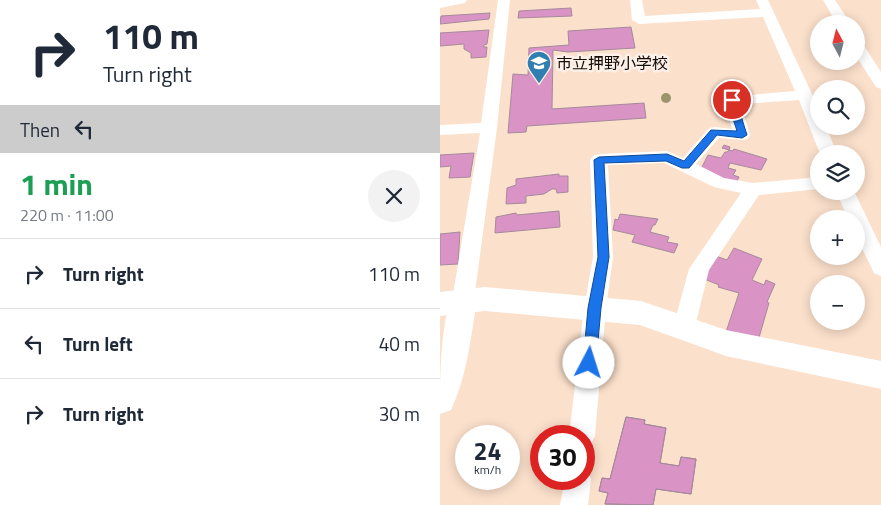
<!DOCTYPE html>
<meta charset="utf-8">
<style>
:root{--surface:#fff;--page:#f2f2f3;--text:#1f2937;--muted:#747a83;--line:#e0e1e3}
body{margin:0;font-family:"Titillium Web","Noto Sans JP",sans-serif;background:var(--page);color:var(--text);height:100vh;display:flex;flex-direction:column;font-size:19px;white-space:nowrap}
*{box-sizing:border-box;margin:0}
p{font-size:16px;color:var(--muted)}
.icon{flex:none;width:28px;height:28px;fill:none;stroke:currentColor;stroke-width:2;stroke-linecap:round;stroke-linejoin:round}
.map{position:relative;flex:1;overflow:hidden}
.panel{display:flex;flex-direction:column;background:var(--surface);width:440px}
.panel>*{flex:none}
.hud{background:#fff;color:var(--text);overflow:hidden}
.needle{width:32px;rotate:353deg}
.controls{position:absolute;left:370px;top:15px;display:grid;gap:10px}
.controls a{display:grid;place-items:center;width:55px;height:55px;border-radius:50%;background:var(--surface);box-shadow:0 2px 12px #0003;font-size:25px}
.speed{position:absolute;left:15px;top:425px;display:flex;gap:10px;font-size:25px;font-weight:700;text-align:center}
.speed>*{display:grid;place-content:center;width:65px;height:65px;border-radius:50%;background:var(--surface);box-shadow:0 2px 12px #0003;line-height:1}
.speed small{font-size:12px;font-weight:400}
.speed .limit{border:8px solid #d22;background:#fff;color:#111}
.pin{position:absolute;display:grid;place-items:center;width:42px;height:42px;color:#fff;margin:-21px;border:2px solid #fff;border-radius:50%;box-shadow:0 1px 5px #0007}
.me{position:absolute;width:55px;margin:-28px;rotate:5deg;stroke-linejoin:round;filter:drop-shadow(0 0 4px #0008)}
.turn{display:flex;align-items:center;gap:18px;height:105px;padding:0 20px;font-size:22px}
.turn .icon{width:65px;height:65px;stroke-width:2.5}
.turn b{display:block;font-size:35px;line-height:42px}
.then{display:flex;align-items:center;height:48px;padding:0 20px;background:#0003;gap:10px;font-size:19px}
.round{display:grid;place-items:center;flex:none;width:52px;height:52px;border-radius:26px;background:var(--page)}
.head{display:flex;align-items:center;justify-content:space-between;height:85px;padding:0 20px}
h1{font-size:30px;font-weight:700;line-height:38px;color:#1e9e55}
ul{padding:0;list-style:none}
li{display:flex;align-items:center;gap:15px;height:70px;padding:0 20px;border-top:1px solid var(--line)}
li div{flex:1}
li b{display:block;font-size:19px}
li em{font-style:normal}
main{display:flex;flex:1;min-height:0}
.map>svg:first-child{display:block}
.building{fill:#d993c4;stroke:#a58a9c}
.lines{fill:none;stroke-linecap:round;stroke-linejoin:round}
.minor{fill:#fff;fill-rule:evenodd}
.tertiary{fill:#fff;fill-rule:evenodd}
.secondary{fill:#fff;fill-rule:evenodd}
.tree{fill:#9c946b}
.route{fill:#1a73e8;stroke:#114b97}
.labels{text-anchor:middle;stroke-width:5;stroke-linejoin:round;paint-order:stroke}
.far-poi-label{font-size:16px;fill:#130b05;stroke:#fcf0e8;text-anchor:start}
</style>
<main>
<section class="panel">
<div class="hud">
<div class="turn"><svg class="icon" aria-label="right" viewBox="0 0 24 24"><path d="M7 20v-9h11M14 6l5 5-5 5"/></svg><div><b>110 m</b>Turn right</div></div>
<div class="then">Then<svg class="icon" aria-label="left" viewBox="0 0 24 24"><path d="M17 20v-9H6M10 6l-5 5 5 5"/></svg></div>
</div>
<div class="head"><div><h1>1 min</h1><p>220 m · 11:00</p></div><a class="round"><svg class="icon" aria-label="close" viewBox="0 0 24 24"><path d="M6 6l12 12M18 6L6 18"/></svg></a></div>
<ul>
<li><svg class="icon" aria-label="right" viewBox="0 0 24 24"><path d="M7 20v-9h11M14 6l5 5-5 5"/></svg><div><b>Turn right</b></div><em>110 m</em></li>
<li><svg class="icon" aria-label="left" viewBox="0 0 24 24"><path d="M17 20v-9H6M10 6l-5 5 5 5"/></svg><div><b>Turn left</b></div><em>40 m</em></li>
<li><svg class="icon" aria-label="right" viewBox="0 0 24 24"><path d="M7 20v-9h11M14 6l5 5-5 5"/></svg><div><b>Turn right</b></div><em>30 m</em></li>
</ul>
</section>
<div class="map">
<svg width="441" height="505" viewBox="0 0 441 505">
<rect width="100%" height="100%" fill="#fbe0cb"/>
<path class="building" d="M131,8L132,16L78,18L79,11Z
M50,13L49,19L0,24L1,16Z
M191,27L195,48L128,52L113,50L112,109L204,103L206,118L87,126L86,132L68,133L73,74L88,75L89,48L129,45L128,31Z
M49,30L47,44L44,45V47H47L46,57L31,58V53L24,49V44L0,46V33Z
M284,145L290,147L289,150L293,151L294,149L327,159L321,170L290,163L288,168L296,170L293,175L299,177L296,183L274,176L261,169L268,155L281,158L285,152H287L289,150L282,148Z
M34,153L30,177L9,178L11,166L0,167V155Z
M119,174V176H128V192L117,193L116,189H112L104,194L86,196V203L66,204L67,188L76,185V179Z
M119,211L120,227L55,233L56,217L76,213L77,215Z
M180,214L218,219L215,225H213L210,232L229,237L227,242L238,244L234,253L192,242L195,235L173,230L175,219L178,220Z
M20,232L18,264L0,265V234Z
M294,248L322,259L312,280L324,285L326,280L335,284L327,302L329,303L318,341L286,332L299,293L278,287L279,285L257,276L270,254L287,260Z
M186,417L205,420L204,424L226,428L220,463L239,466L241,457L256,459L251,494L216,489L213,505L165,504L168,493L159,491L162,478L170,479Z
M186,417L205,420L204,424L226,428L220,463L239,466L241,457L256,459L251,494L216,489L213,505L165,504L168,493L159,491L162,478L170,479Z"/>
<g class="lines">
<path class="minor" d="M0,0H27L25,3L0,8Z
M58,0H70L57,128L34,300L31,306L23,308L15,306L12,300L40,133L0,135V125L41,123Z
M190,0H202L205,16L320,9L316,0H328L379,109V126H386L397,154H380L359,100L301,104L310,135L308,139L302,140L279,138L256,164L284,178L313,183L379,177V189L319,195L269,270L255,327L252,333L244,336L236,333L233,327L249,269L301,193L274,187L224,163L168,165L173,257L166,308L155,436L151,444L144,447V436H129L144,308L153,257L150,160L153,156L159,154L227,151L243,158L269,128L275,127L292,129L284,100L286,97L355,91L323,17L199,24L192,20Z
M383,0H395L411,24H397Z
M416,40L421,41L441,72V89L436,87L416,56Z
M396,191H414L441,247V276L434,273L416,236V219H408Z
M144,468L147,470L151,479L148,505H120L125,479H144Z"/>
<path class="tertiary" d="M23,289L33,292L37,300C31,337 27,376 11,410L0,414C0,376 0,327 13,292Z"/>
<path class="secondary" d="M45,287L201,301L286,330L441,361V389L286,356L200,325L45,311L0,316V292Z"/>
</g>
<circle class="tree" cx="226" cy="98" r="5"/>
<path class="route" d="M292,97L296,100L307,135L302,138L277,135L249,168H242L226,161L164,163L169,257L161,308L156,363L154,367L149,369L145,367L143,363L148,308L158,257L154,160L159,157L227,154L244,161L271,130L297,131L287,100Z"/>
<defs>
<symbol id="school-pin" viewBox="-11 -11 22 30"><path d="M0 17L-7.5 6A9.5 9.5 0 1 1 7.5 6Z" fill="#317eb0" stroke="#fcf0e8"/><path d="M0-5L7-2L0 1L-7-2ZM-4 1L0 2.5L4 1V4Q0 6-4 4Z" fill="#fff"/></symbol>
</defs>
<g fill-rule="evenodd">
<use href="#school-pin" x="85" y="49" width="28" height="38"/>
</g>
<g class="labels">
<g class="far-poi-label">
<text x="116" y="69">市立押野小学校</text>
</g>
</g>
</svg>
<div class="controls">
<a><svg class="needle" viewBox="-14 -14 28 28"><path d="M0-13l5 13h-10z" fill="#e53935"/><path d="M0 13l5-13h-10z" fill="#747a83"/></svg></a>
<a><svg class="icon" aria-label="search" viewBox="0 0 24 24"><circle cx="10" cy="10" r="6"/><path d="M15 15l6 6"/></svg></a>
<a><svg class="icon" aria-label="layers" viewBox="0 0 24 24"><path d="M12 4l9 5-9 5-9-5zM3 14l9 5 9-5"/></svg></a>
<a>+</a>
<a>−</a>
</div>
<div class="speed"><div>24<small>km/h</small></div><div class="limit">30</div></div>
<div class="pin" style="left:292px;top:100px;background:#d93025"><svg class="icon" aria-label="arrive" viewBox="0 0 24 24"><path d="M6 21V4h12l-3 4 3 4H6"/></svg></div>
<svg class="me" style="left:149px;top:363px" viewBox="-20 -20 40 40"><circle r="19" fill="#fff"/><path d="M0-13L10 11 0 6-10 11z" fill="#1a73e8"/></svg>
</div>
</main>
